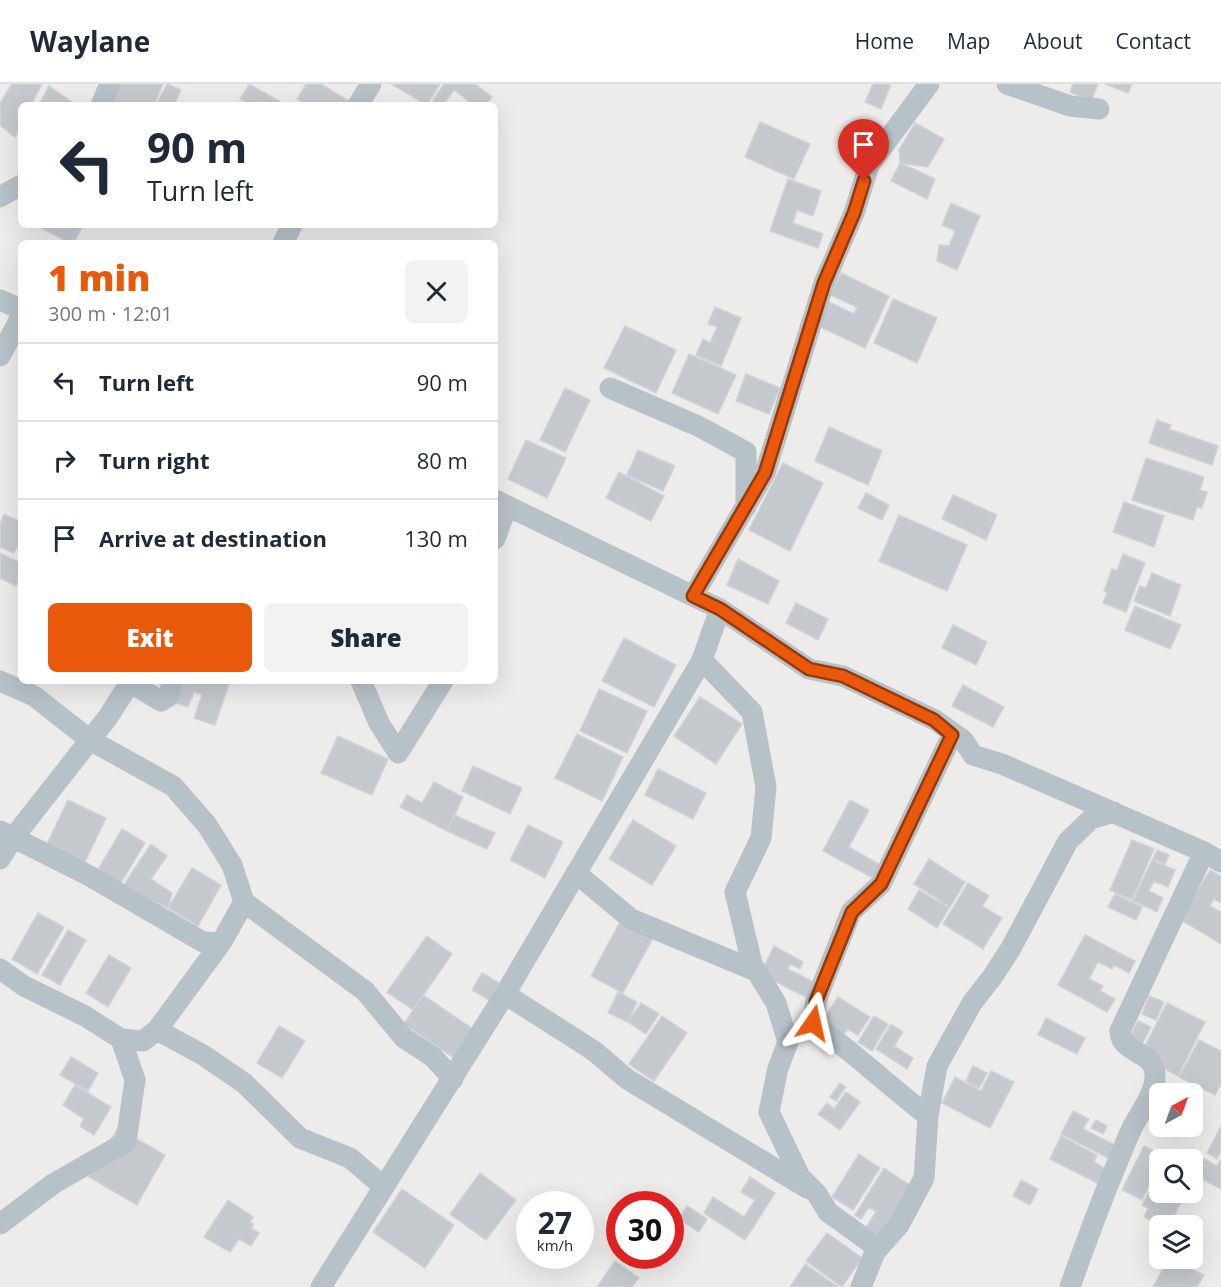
<!DOCTYPE html>
<meta charset="utf-8">
<style>
:root{--surface:#fff;--page:#f2f2f3;--text:#1f2937;--muted:#747a83;--line:#e0e1e3;--accent:#ea580c}
body{margin:0;font-family:"Open Sans",sans-serif;background:var(--page);color:var(--text);height:100vh;display:flex;flex-direction:column;font-size:22px;white-space:nowrap}
*{box-sizing:border-box;margin:0}
p{font-size:20px;color:var(--muted)}
.icon{flex:none;width:33px;height:33px;fill:none;stroke:currentColor;stroke-width:2;stroke-linecap:round;stroke-linejoin:round}
.map{position:relative;flex:1;overflow:hidden}
.panel{position:absolute;left:18px;top:156px;width:480px;height:444px;display:flex;flex-direction:column;background:var(--surface);border-radius:9px;box-shadow:0 6px 24px #0002}
.panel>*{flex:none}
.banner{position:absolute;left:18px;top:18px;width:480px;height:126px;border-radius:9px;box-shadow:0 6px 24px #0002;background:#fff;color:var(--text);overflow:hidden}
.needle{width:39px;rotate:41deg}
.fabs{position:absolute;left:1149px;top:999px;display:grid;gap:12px}
.fabs a{display:grid;place-items:center;width:54px;height:54px;border-radius:9px;background:var(--surface);box-shadow:0 6px 24px #0002;font-size:30px}
.speed{position:absolute;left:516px;top:1107px;display:flex;gap:12px;font-size:30px;font-weight:700;text-align:center}
.speed>*{display:grid;place-content:center;width:78px;height:78px;border-radius:50%;background:var(--surface);box-shadow:0 6px 24px #0002;line-height:1}
.speed small{font-size:15px;font-weight:400}
.speed .limit{border:9px solid #d22;background:#fff;color:#111}
.pin{position:absolute;display:grid;place-items:center;width:51px;height:51px;color:#fff;margin:-62px -26px;border-radius:50% 50% 50% 0;rotate:-45deg;box-shadow:0 0 6px #0007}
.pin .icon{rotate:45deg}
.me{position:absolute;width:66px;margin:-33px;rotate:11deg;stroke-linejoin:round;filter:drop-shadow(0 0 4px #0008)}
.turn{display:flex;align-items:center;gap:21px;height:126px;padding:0 30px;font-size:27px}
.turn .icon{width:78px;height:78px;stroke-width:2.5}
.turn b{display:block;font-size:42px;line-height:51px}
.round{display:grid;place-items:center;flex:none;width:63px;height:63px;border-radius:9px;background:var(--page)}
.summary{display:flex;align-items:center;justify-content:space-between;height:102px;padding:0 30px}
h1{font-size:36px;font-weight:800;line-height:45px;color:var(--accent)}
.primary-button{display:flex;gap:12px;margin-top:auto;padding:12px 30px}
.primary-button a{flex:1;height:69px;border-radius:9px;background:var(--accent);color:#fff;font-size:24px;font-weight:800;line-height:69px;text-align:center}
.primary-button a+a{background:var(--page);color:var(--text)}
ul{padding:0;list-style:none}
li{display:flex;align-items:center;gap:18px;height:78px;padding:0 30px;border-top:2px solid var(--line)}
li div{flex:1}
li b{display:block;font-size:22px}
li em{font-style:normal}
header{display:flex;align-items:center;gap:36px;box-sizing:border-box;height:84px;padding:0 30px;background:var(--surface);border-bottom:2px solid var(--line)}
header strong{font-size:28px}
nav{display:flex;gap:33px;margin-inline-start:auto;font-size:21px}
.map>svg:first-child{display:block}
.building{fill:#c5c9ce;stroke:#cfd2d7;stroke-width:1.5}
.lines{fill:none;stroke-linecap:round;stroke-linejoin:round}
.street{stroke:#b7c1c8;stroke-width:21}
.route-casing{stroke:#983908;stroke-width:15}
.route{stroke:#ea580c;stroke-width:10}
</style>
<header>
<strong>Waylane</strong>
<nav><a>Home</a><a>Map</a><a>About</a><a>Contact</a></nav>
</header>
<div class="map">
<svg width="1221" height="1203" viewBox="0 0 1221 1203">
<rect width="100%" height="100%" fill="#eeebeb"/>
<path class="building" d="M12,0H42L31,21H21V41L15,53L0,41V19Z
M119,0H163L154,21H110Z
M167,0L181,6L174,21H156Z
M249,0L279,17L277,21H250L240,15Z
M306,0H321L349,17L346,21H307L297,15Z
M391,0H440L427,21Z
M444,0H475L492,13L486,21H469L471,19L454,6L443,21H440L433,16Z
M873,0H891L881,25L865,18Z
M1073,0H1098L1091,17L1070,8Z
M1105,0H1132L1128,9Z
M49,2L76,21H39Z
M760,38L810,60L794,95L745,73Z
M915,39L944,55L928,83L900,79L899,66Z
M900,79L935,95L927,115L891,97Z
M788,95L821,107L813,132L797,126L793,139L823,150L818,164L770,147Z
M951,119L980,132L957,186L937,177L939,161L949,162L955,147L942,141Z
M41,141H83L74,159H69L40,143Z
M841,189L889,212L865,264L818,242L829,218L854,230L857,223L830,211Z
M893,215L937,234L917,279L874,259Z
M715,223L741,234L721,282L696,271L703,255L710,259L717,243L708,240Z
M625,242L676,266L656,309L604,284Z
M689,270L736,291L718,330L672,309Z
M746,290L780,304L769,330L736,317Z
M565,304L590,316L565,368L540,356Z
M1157,336L1171,341L1169,345L1218,362L1212,381L1149,359Z
M829,343L882,367L868,401L815,377Z
M526,356L566,374L547,414L508,395Z
M638,366L675,382L663,407L627,391Z
M1146,374L1204,393L1200,406L1207,408L1202,424L1197,423L1193,436L1132,416Z
M783,379L823,399L790,467L749,446Z
M619,388L664,412L651,437L606,414Z
M866,409L889,421L882,436L858,424Z
M953,411L997,431L986,456L942,435Z
M1124,418L1164,432L1154,463L1113,448Z
M4,430L21,438V463L18,462L14,469L0,463V440Z
M899,431L967,461L947,507L879,477Z
M0,469L21,479V492L16,502L0,494Z
M1123,470L1145,479L1126,528L1103,519L1107,509L1104,507L1112,485L1117,487Z
M738,475L779,497L768,520L727,501Z
M1152,489L1181,501L1170,532L1134,517L1140,502L1146,504Z
M796,519L828,535L818,556L786,539Z
M1135,522L1181,541L1170,565L1125,546Z
M953,541L987,558L976,581L942,564Z
M624,554L676,581L654,623L602,597Z
M180,597H230L215,641L194,634L202,611L194,608L188,623L173,618Z
M963,601L1004,623L993,643L952,622Z
M599,605L647,627L627,669L580,647Z
M700,613L742,640L716,680L674,652Z
M577,650L623,673L602,717L555,694Z
M338,652L388,675L372,711L321,689Z
M473,682L522,704L510,730L462,707Z
M658,685L706,709L693,735L645,711Z
M434,698L463,713L447,747L400,723L407,711L422,719Z
M68,716L106,734L83,782L45,764Z
M850,716L869,726L849,763L882,782L875,795L823,767Z
M454,731L495,749L487,765L447,747Z
M633,736L676,762L652,801L609,775Z
M528,741L563,758L545,794L510,776Z
M122,745L145,759L119,802L96,789Z
M1132,756L1154,765L1132,816L1110,806Z
M151,760L167,772L151,795L172,809L168,824L123,802Z
M1157,766L1169,771L1165,780L1153,775Z
M929,775L965,798L950,823L914,800Z
M1152,776L1175,786L1168,803L1154,797L1149,807L1163,814L1157,828L1133,817Z
M192,784L221,801L198,842L168,824Z
M1210,786L1221,792V819L1214,815L1210,822L1221,828V860L1181,836Z
M968,799L989,812L982,822L1002,834L983,865L943,840Z
M919,806L949,824L937,844L908,825Z
M1115,810L1142,823L1136,836L1108,823Z
M38,829L64,843L37,890L12,875Z
M621,836L653,854L623,909L591,892Z
M68,846L86,856L60,901L42,891Z
M1085,851L1135,877L1129,889L1114,881L1112,885L1098,878L1089,895L1103,902L1100,907L1115,915L1107,928L1058,901Z
M427,852L452,870L413,926L387,908Z
M774,862L803,878L800,885L790,880L788,885L816,899L808,914L760,890Z
M109,871L131,884L108,923L86,909Z
M482,889L501,900L491,917L472,906Z
M618,908L637,918L628,938L608,929Z
M423,911L473,945L454,974L404,940Z
M1149,912L1164,918L1156,936L1142,930Z
M838,913L870,933L858,951L848,945L844,950L823,936Z
M641,919L659,930L646,950L628,938Z
M1167,919L1205,938L1178,992L1140,972Z
M662,932L687,949L654,997L629,980Z
M874,932L888,940L872,967L858,958Z
M1046,934L1085,954L1077,970L1038,951Z
M1138,937L1151,943L1141,962L1129,955Z
M891,940L903,948L894,962L913,974L907,985L876,965Z
M279,942L305,957L282,994L257,979Z
M1199,956L1221,967V1000L1215,1011L1179,993Z
M71,973L98,989L88,1007L60,991Z
M973,982L987,989L979,1004L966,997Z
M991,987L1014,998L990,1044L942,1019L955,993L981,1007Z
M840,999L846,1003L836,1017L830,1013Z
M75,1001L111,1023L94,1051L80,1042L84,1035L63,1021Z
M846,1008L860,1018L840,1046L818,1030L827,1019L834,1025Z
M1073,1027L1089,1035L1083,1045L1119,1063L1112,1076L1061,1050Z
M1096,1036L1107,1042L1103,1050L1091,1044Z
M1221,1042V1067L1217,1075L1207,1069Z
M118,1044L165,1071L137,1121L89,1093Z
M1061,1052L1097,1071L1094,1078L1106,1085L1099,1100L1050,1075Z
M1144,1062L1159,1070L1153,1082L1158,1084L1142,1116L1122,1106Z
M859,1070L880,1084L853,1126L832,1113Z
M1203,1074L1217,1082L1221,1075V1105L1194,1091Z
M884,1084L914,1104L882,1154L866,1143L876,1128L869,1123L861,1135L855,1131Z
M480,1089L516,1116L486,1156L450,1130Z
M1160,1089V1108H1186L1169,1142H1160L1144,1133L1148,1124L1142,1121Z
M750,1093L775,1109L745,1156L704,1129L713,1113L744,1133L755,1116L741,1108Z
M1021,1096L1038,1105L1030,1121L1013,1112Z
M402,1105L454,1141L425,1184L373,1148Z
M228,1116L253,1133L250,1138L254,1140L251,1144L259,1149L251,1162L239,1155L230,1168L204,1153Z
M687,1122L707,1135L699,1148L679,1135Z
M827,1149L862,1174L842,1203L806,1177Z
M1169,1174L1204,1191L1197,1203H1153Z
M615,1177L639,1194L632,1203H597Z
M805,1180L838,1203H790Z"/>
<g class="lines">
<path class="street" d="M1007,0L1070,22L1099,25
M101,21L110,0
M358,21L371,0
M0,113L21,101
M283,159L292,141
M0,216L21,225
M0,272L21,233
M610,304L698,342L746,368V423
M495,416L720,525L809,585L843,592L935,636L963,656L973,671L1002,680L1204,768L1221,778
M495,455L507,422
M693,512L765,389L824,199L854,129L869,81L929,0
M702,576L752,628L766,703L761,754L735,808L752,880L776,919L788,958L778,984L769,1028L800,1093L817,1110L828,1128L871,1159L875,1168L861,1203
M0,597L34,612L90,656L173,702L207,741L232,781L244,818L221,859L203,858L86,790L0,747
M361,597L379,639L398,669L443,597
M131,599L161,617L169,612L172,597
M0,775L13,754L108,633L131,597
M576,789L631,835L756,887
M244,818L365,907L404,954L433,973L453,995
M0,885L24,902L85,932L121,955L135,996L126,1058L53,1100L0,1140
M505,910L594,967L627,995L807,1104
M157,946L203,971L244,999L300,1054L350,1074L384,1103
M121,955L143,957L157,946L221,859
M928,1032C889,1002 853,968 813,939L816,917L851,828L881,800L952,651
M875,1168L899,1141L924,1094L928,1032L937,982L972,919L993,892L1011,864L1068,757L1091,735L1114,728
M321,1203L505,910L702,576L720,525
M1070,1203C1089,1149 1109,1096 1132,1044C1140,1028 1156,1009 1155,990C1154,966 1121,971 1120,947L1204,768"/>
</g>
<g class="lines">
<defs>
<path id="route" d="M813,939L816,917L852,828L881,800L952,651L934,636L843,592L809,585L720,525L693,512L765,389L824,199L854,129L864,97"/>
</defs>
<use href="#route" class="route-casing"/>
<use href="#route" class="route"/>
</g>
</svg>
<div class="fabs">
<a><svg class="needle" viewBox="-14 -14 28 28"><path d="M0-13l5 13h-10z" fill="#e53935"/><path d="M0 13l5-13h-10z" fill="#747a83"/></svg></a>
<a><svg class="icon" aria-label="search" viewBox="0 0 24 24"><circle cx="10" cy="10" r="6"/><path d="M15 15l6 6"/></svg></a>
<a><svg class="icon" aria-label="layers" viewBox="0 0 24 24"><path d="M12 4l9 5-9 5-9-5zM3 14l9 5 9-5"/></svg></a>
</div>
<div class="speed"><div>27<small>km/h</small></div><div class="limit">30</div></div>
<div class="pin" style="left:864px;top:97px;background:#d93025"><svg class="icon" aria-label="arrive" viewBox="0 0 24 24"><path d="M6 21V4h12l-3 4 3 4H6"/></svg></div>
<svg class="me" style="left:813px;top:939px" viewBox="-20 -20 40 40"><path d="M0-17L14 15 0 8-14 15z" fill="#ea580c" stroke="#fff" stroke-width="4"/></svg>
<div class="banner">
<div class="turn"><svg class="icon" aria-label="left" viewBox="0 0 24 24"><path d="M17 20v-9H6M10 6l-5 5 5 5"/></svg><div><b>90 m</b>Turn left</div></div>
</div>
<section class="panel">
<div class="summary"><div><h1>1 min</h1><p>300 m · 12:01</p></div><a class="round"><svg class="icon" aria-label="close" viewBox="0 0 24 24"><path d="M6 6l12 12M18 6L6 18"/></svg></a></div>
<ul>
<li><svg class="icon" aria-label="left" viewBox="0 0 24 24"><path d="M17 20v-9H6M10 6l-5 5 5 5"/></svg><div><b>Turn left</b></div><em>90 m</em></li>
<li><svg class="icon" aria-label="right" viewBox="0 0 24 24"><path d="M7 20v-9h11M14 6l5 5-5 5"/></svg><div><b>Turn right</b></div><em>80 m</em></li>
<li><svg class="icon" aria-label="arrive" viewBox="0 0 24 24"><path d="M6 21V4h12l-3 4 3 4H6"/></svg><div><b>Arrive at destination</b></div><em>130 m</em></li>
</ul>
<div class="primary-button"><a>Exit</a><a>Share</a></div>
</section>
</div>
